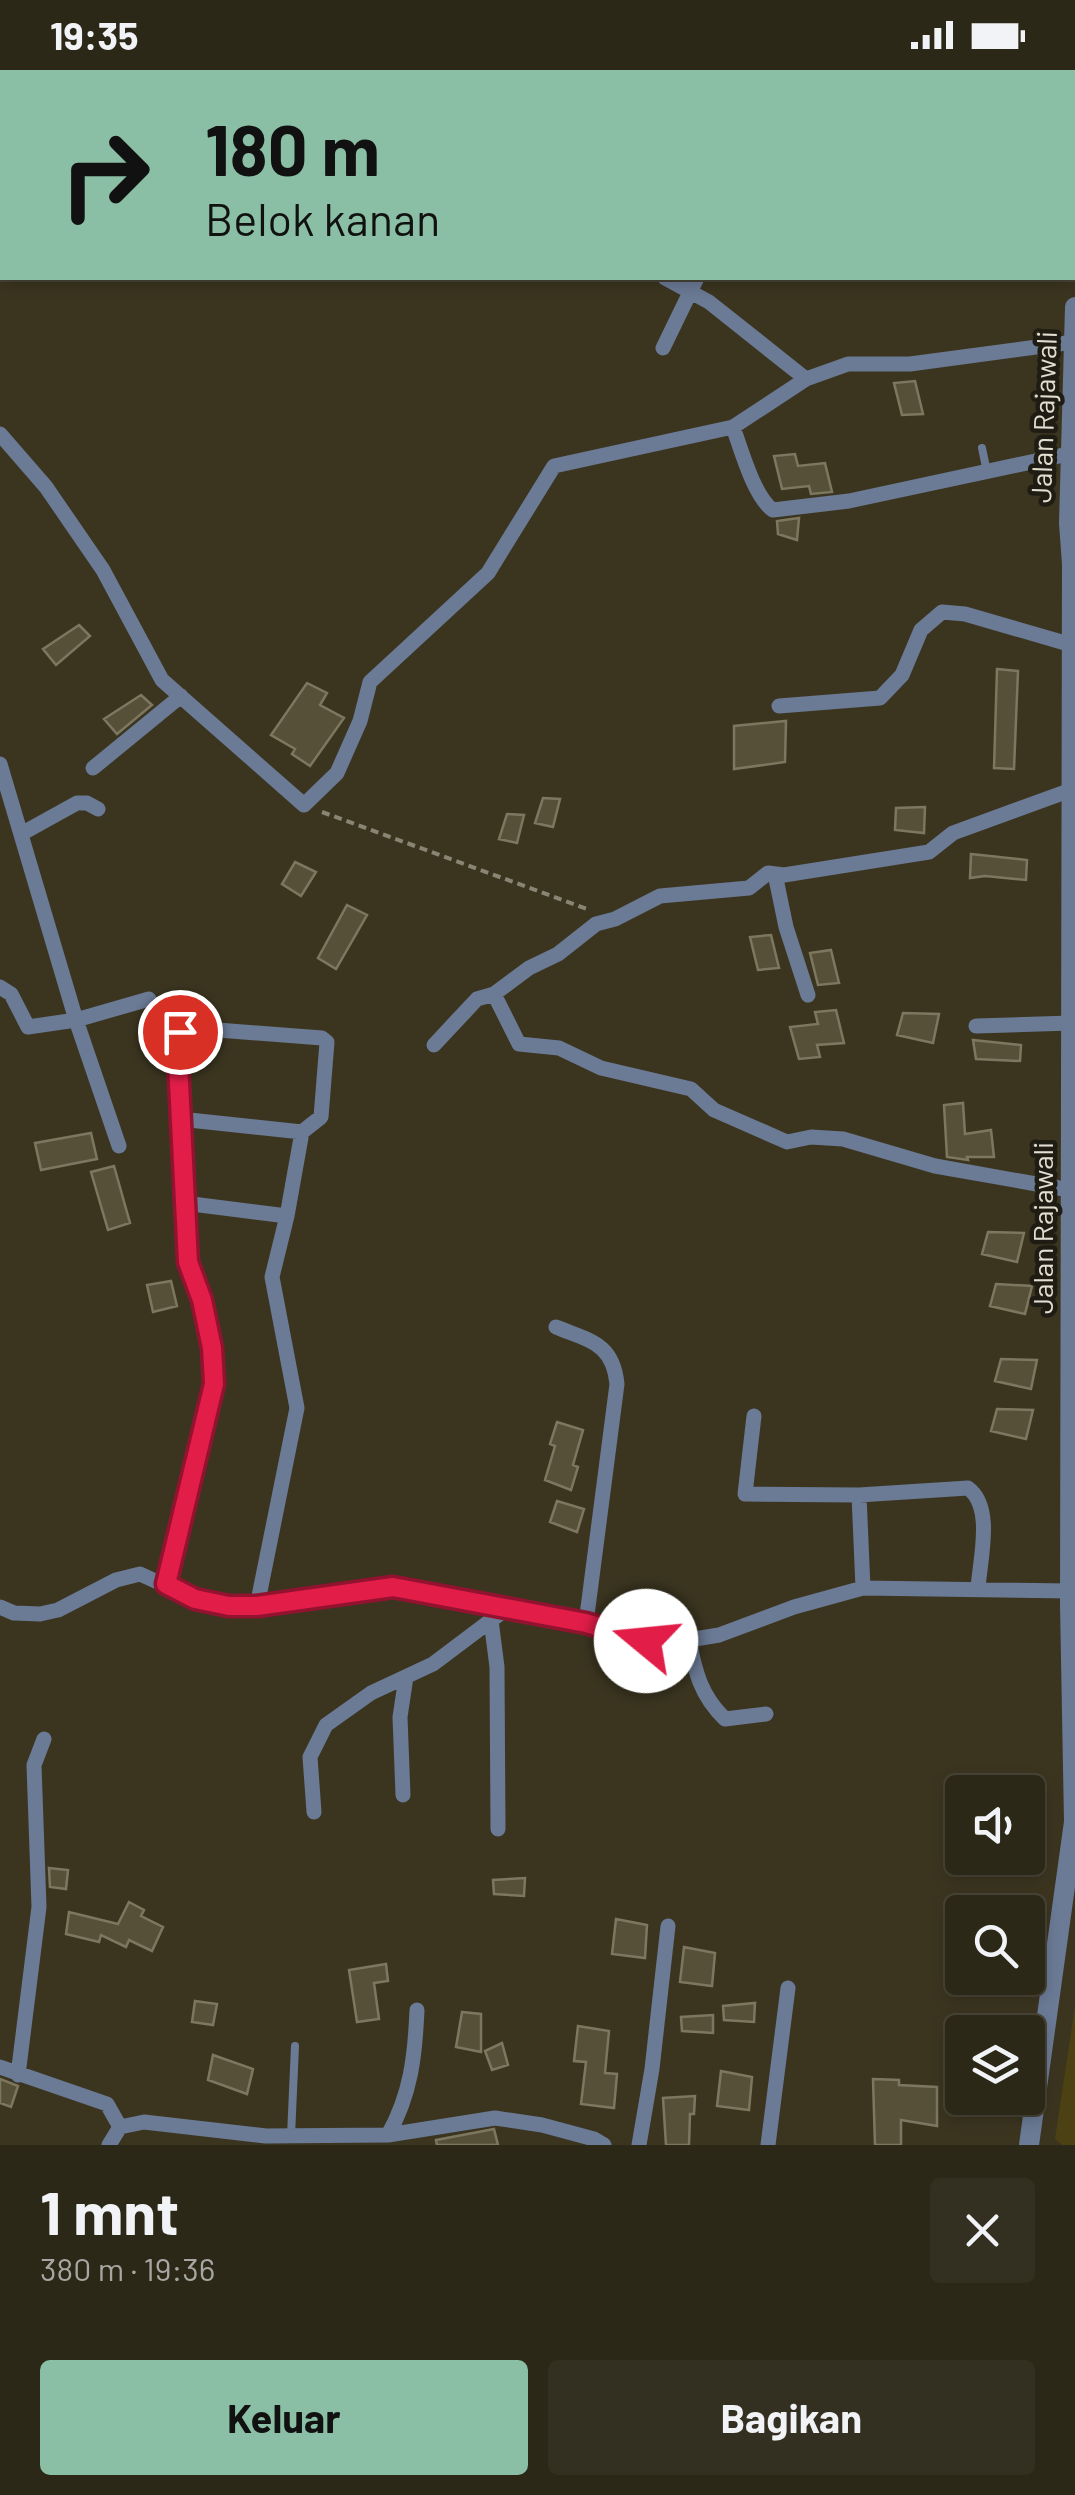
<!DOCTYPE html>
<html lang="id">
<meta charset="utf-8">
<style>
:root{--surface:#2c2818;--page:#343021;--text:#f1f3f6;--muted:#a6a6a2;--line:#484437;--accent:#8abfa5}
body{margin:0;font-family:Barlow,sans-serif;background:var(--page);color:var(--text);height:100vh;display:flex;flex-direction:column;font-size:38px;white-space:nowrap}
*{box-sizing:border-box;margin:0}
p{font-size:32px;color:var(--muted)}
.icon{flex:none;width:55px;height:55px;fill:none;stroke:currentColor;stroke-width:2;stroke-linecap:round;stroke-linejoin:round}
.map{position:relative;height:2075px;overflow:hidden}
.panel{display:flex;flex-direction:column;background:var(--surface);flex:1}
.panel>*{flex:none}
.hud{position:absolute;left:0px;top:0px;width:1075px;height:210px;box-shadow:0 5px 15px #0003,0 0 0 2px var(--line);background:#8abfa5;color:#111;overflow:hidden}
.fabs{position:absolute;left:945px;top:1705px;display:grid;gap:20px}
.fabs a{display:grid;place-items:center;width:100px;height:100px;border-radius:10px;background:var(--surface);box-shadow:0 5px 15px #0003,0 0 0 2px var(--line);font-size:50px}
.pin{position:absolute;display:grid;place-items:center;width:85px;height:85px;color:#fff;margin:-42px;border:5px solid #fff;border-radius:50%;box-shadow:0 2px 10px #0007}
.me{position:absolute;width:110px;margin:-55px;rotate:287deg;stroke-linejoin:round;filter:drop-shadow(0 0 8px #0008)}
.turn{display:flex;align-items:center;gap:35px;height:210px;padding:0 40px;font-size:45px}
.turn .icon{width:130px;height:130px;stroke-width:2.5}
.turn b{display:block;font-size:70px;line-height:85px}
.round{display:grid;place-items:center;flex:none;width:105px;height:105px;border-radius:10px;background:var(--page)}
.head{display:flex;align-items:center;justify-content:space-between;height:170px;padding:0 40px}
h1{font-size:60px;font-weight:700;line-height:75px}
.cta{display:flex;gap:20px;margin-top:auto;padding:20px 40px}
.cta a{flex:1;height:115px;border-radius:10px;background:var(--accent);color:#111;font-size:40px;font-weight:700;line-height:115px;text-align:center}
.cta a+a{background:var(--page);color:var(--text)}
.status{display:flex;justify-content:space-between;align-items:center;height:70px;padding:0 50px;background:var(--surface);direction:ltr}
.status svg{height:28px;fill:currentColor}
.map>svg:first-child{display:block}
.green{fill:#4c4112}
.building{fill:#565039;stroke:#7d775f;stroke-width:2.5}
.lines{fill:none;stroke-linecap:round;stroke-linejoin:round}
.path{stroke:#898473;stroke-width:4;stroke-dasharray:8 5;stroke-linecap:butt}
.service{stroke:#6b7a95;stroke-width:8}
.minor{stroke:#6b7a95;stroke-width:15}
.tertiary{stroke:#6b7a95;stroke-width:20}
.route-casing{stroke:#92132f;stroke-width:25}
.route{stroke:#e11d48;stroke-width:18}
.labels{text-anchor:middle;stroke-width:9;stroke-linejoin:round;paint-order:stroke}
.street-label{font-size:28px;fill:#e2ded1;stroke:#1f1d13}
</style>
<div class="status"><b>19:35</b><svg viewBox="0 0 49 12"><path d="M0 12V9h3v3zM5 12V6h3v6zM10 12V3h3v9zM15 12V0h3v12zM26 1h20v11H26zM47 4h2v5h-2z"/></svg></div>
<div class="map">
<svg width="1075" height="2075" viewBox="0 0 1075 2075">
<rect width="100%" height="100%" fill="#3b3520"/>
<path class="green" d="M1075,1936V2075H1062L1055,2069Z"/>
<path class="building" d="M915,311L923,344L902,345L894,313Z
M795,384L798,396L825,393L832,422L811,424L809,416L782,419L774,386Z
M799,448L797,470L778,464L777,451Z
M79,555L90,566L56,595L43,579Z
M997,599L1018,601L1014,699L994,698Z
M307,613L327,623L320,635L344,648L310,696L292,684L295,679L271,665Z
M141,625L152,635L117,664L104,649Z
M786,651L785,692L734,699V656Z
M543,728L560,729L553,757L535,753Z
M925,737L924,763L895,760L896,738Z
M507,744L524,745L517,773L499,769Z
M971,784L1027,790L1026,810L985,806L970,808Z
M295,792L316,802L301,826L282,814Z
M347,835L367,845L336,899L318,888Z
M771,865L779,898L758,900L750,867Z
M831,880L839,913L818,915L810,883Z
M836,940L844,973L817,975L820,987L799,989L790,957L818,954L815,942Z
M903,943L939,944L933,973L897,965Z
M973,970L1021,975L1020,991L976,989Z
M963,1033L965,1064L991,1060L994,1087H967L968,1090L947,1087L944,1035Z
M91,1063L97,1089L41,1100L35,1073Z
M114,1096L130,1153L108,1160L91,1102Z
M988,1162L1024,1163L1017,1192L982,1184Z
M171,1211L177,1236L153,1242L147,1215Z
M996,1214L1032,1216L1025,1244L990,1236Z
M1001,1289L1037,1290L1031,1319L995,1311Z
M997,1339L1033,1340L1026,1369L991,1361Z
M557,1352L583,1360L573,1395L578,1397L571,1420L545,1410L555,1376L550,1374Z
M557,1431L584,1439L577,1462L550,1452Z
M49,1798L68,1800L66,1819L50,1817Z
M525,1808L524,1826L494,1824L493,1810Z
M129,1832L144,1840L141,1846L163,1857L152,1881L129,1870L126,1877L101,1865L99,1872L66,1864L69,1842L118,1854Z
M616,1849L647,1855L645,1888L612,1884Z
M684,1877L715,1883L712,1916L680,1912Z
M386,1894L388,1911L374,1913L379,1949L357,1952L349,1900Z
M195,1931L217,1934L213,1955L192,1952Z
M755,1933L754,1952L724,1950L723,1936Z
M462,1942L481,1944V1982L456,1977Z
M713,1945V1963L682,1961L681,1947Z
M578,1956L609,1961L605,2003L617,2004L614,2038L581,2034L586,1992L574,1991Z
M502,1973L508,1995L492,2000L485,1981Z
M213,1985L253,1999L247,2024L208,2010Z
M721,2001L752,2007L749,2040L717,2036Z
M0,2009L18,2016L11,2037L0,2033Z
M873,2009L899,2010V2015L937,2017V2056L901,2050V2075H875Z
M695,2026L694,2044H690L689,2075H666L663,2028Z
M494,2059L498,2075H437L436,2070Z"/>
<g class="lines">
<path class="path" d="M322,742L590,840"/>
<path class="service" d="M982,378L987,402
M291,2066L295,1976"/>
<path class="minor" d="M766,2L767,0
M665,208L709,232L806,309
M663,278L697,208
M733,357C741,379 754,427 773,440L849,431L1073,383
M0,364L46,417L103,500L162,610L304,735L337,703L360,651L370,612L488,503L554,396L733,357L806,309L848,294H910L1074,272
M779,636L880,628L902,605L921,560L942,542L965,544L1072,575
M0,694L76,950L119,1076
M93,698L181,626
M21,764L77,733H87L98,739
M775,804L786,857L808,925
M0,917L11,924L28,957L76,950L149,929
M494,924L519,974L559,978L601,998L691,1019L714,1040L787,1072L811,1067L843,1069L935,1096L1070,1120
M976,956L1071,953
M434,975L477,929L494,924L529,898L558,884L596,854L615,849L660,826L749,818L768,803L784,805L929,782L953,763L1071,720
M180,1049L302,1062
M184,1133L177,972L180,962L192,958L322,968L327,972L321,1047L302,1062L287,1146
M556,1257C590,1271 613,1273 617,1314L586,1553L647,1571L689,1570L719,1565L794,1537L863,1518L1070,1521
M754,1346L745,1424L859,1425L968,1418C994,1437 980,1489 978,1518
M859,1425L863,1518
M166,1514L213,1314L212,1277L202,1230L188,1192L184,1133L287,1146L272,1207L297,1338L257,1536
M0,1537L14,1543L40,1544L58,1540L116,1510L140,1504L195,1529L229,1536H268L393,1517L586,1553
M491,1550L497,1597L498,1759
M689,1570C695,1602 701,1626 725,1649L766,1644
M403,1725L400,1647L406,1607
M314,1742L310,1687L326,1655L371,1623L433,1594L506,1539
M0,1997L107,2034L120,2057
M18,2005L39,1837L34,1695L44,1669
M120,2057L144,2052L266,2066L388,2065L495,2048L542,2055L594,2069L604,2075
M388,2065C411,2024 415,1986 417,1940
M109,2075L120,2057
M639,2075L652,1999L668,1856
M768,2075L788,1918"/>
<path class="tertiary" d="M1029,2075L1074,1752L1070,1534L1072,494L1069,453L1075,237"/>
</g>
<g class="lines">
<defs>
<path id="route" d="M180,962L177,972L188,1192L202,1230L212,1278L214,1314L166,1514L195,1529L229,1536H257L393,1517L586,1553L646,1571"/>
</defs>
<use href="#route" class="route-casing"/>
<use href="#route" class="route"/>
</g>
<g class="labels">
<g class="street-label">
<text transform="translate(1044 347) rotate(-88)" y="10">Jalan Rajawali</text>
<text transform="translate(1043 1158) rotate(-90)" y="10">Jalan Rajawali</text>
</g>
</g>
</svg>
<div class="fabs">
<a><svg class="icon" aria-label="sound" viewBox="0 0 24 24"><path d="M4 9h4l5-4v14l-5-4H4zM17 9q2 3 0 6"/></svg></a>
<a><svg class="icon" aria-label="search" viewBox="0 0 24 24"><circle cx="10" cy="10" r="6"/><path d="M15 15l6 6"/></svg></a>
<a><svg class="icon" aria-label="layers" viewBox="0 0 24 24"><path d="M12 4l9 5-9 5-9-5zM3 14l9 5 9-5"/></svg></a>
</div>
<div class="pin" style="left:180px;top:962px;background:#d93025"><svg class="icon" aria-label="arrive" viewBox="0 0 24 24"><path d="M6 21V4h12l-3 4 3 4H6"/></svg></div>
<svg class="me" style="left:646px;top:1571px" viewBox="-20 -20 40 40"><circle r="19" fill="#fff"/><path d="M0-13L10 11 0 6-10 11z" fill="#e11d48"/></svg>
<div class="hud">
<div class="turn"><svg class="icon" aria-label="right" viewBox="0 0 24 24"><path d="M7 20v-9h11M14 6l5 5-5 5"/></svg><div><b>180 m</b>Belok kanan</div></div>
</div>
</div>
<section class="panel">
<div class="head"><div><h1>1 mnt</h1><p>380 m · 19:36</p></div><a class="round"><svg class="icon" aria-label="close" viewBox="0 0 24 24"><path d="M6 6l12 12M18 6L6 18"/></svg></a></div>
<div class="cta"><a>Keluar</a><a>Bagikan</a></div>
</section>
